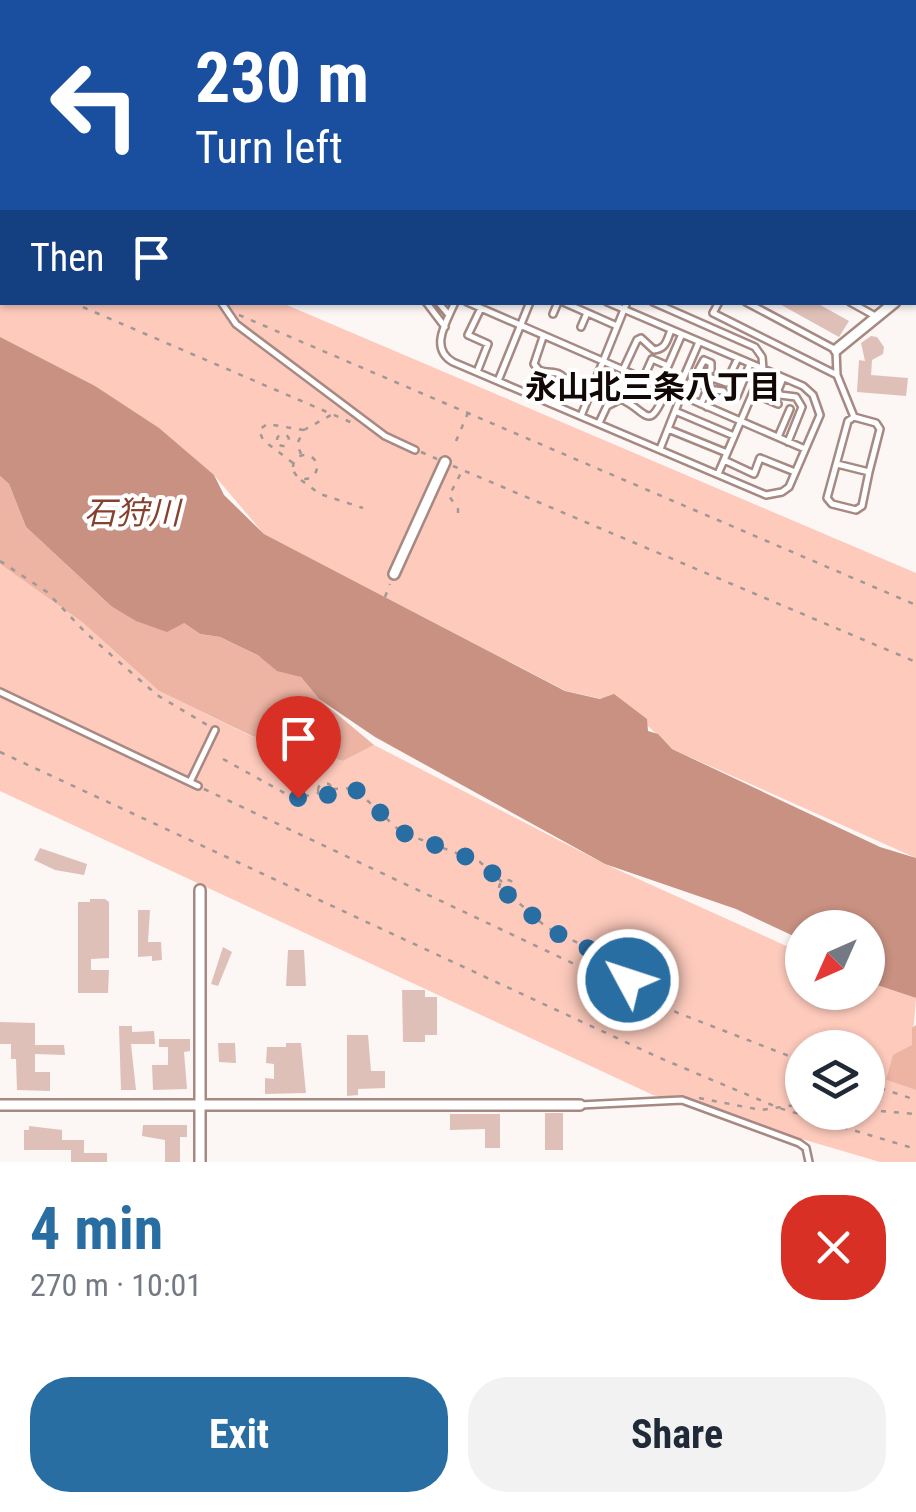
<!DOCTYPE html>
<meta charset="utf-8">
<style>
:root{--surface:#fff;--page:#f2f2f3;--text:#1f2937;--muted:#747a83;--accent:#296ea3}
body{margin:0;font-family:"Roboto Condensed","Noto Sans JP",sans-serif;background:var(--page);color:var(--text);height:100vh;display:flex;flex-direction:column;font-size:38px;white-space:nowrap}
*{box-sizing:border-box;margin:0}
p{font-size:32px;color:var(--muted)}
.icon{flex:none;width:55px;height:55px;fill:none;stroke:currentColor;stroke-width:2;stroke-linecap:round;stroke-linejoin:round}
.map{position:relative;height:1162px;overflow:hidden}
.side{display:flex;flex-direction:column;background:var(--surface);flex:1}
.side>*{flex:none}
.banner{position:absolute;left:0px;top:0px;width:918px;height:305px;box-shadow:0 2px 8px #0004;background:#1a4fa0;color:#fff;overflow:hidden}
.needle{width:65px;rotate:225deg}
.fabs{position:absolute;left:785px;top:910px;display:grid;gap:20px}
.fabs a{display:grid;place-items:center;width:100px;height:100px;border-radius:50%;background:var(--surface);box-shadow:0 2px 8px #0004;font-size:50px}
.pin{position:absolute;display:grid;place-items:center;width:85px;height:85px;color:#fff;margin:-102px -42px;border-radius:50% 50% 50% 0;rotate:-45deg;box-shadow:0 0 10px #0007}
.pin .icon{rotate:45deg}
.me{position:absolute;width:110px;margin:-55px;rotate:310deg;stroke-linejoin:round;filter:drop-shadow(0 0 8px #0008)}
.turn{display:flex;align-items:center;gap:35px;height:210px;padding:0 30px;font-size:45px}
.turn .icon{width:130px;height:130px;stroke-width:2.5}
.turn b{display:block;font-size:70px;line-height:85px}
.then{display:flex;align-items:center;height:95px;padding:0 30px;background:#0003;gap:20px;font-size:38px}
.round{display:grid;place-items:center;flex:none;width:105px;height:105px;border-radius:40px;background:var(--page)}
.overview{display:flex;align-items:center;justify-content:space-between;height:170px;padding:0 30px}
h1{font-size:60px;font-weight:700;line-height:75px;color:var(--accent)}
.action{display:flex;gap:20px;margin-top:auto;padding:20px 30px}
.action a{flex:1;height:115px;border-radius:40px;background:var(--accent);color:#fff;font-size:40px;font-weight:700;line-height:115px;text-align:center}
.action a+a{background:var(--page);color:var(--text)}
.map>svg:first-child{display:block}
.green{fill:#fdcabc;fill-rule:evenodd}
.forest{fill:#edb4a4}
.water{fill:#c89182}
.building{fill:#dfc0b8}
.lines{fill:none;stroke-linecap:round;stroke-linejoin:round}
.lane-casing{stroke:#a68982;stroke-width:10}
.street-casing{stroke:#a68982;stroke-width:14}
.path{stroke:#9f9895;stroke-width:2.5;stroke-dasharray:5 8;stroke-linecap:butt}
.lane{stroke:#fff;stroke-width:5}
.street{stroke:#fff;stroke-width:9}
.route{stroke:#296ea3;stroke-width:18;stroke-dasharray:0 32.4}
.labels{text-anchor:middle;stroke-width:8;stroke-linejoin:round;paint-order:stroke}
.neighbourhood-label{font-size:32px;font-weight:bold;fill:#120906;stroke:#fff}
.water-label{font-size:32px;font-style:italic;fill:#86402e;stroke:#fff}
</style>
<div class="map">
<svg width="916" height="1162" viewBox="0 0 916 1162">
<rect width="100%" height="100%" fill="#fcf6f4"/>
<path class="green" d="M0,180L2,302L282,303L916,573V858L672,749L625,704L566,691L264,534L214,475L0,342Z
M0,564L82,622L159,691L251,736L343,761L374,745L605,864L802,953V992H868V982L916,998L912,1045L886,1080L916,1090V1162H880L653,1095L0,791ZM802,1048H868V1112H802Z"/>
<path class="forest" d="M0,476L9,484L26,527L111,606L184,623L200,634L220,637L301,677L319,699L374,745L343,761L252,736L159,691L82,622L0,564Z
M916,1025V1090L886,1080L893,1055L912,1045V1028Z"/>
<path class="water" d="M0,337L95,386L159,428L214,475L224,495L264,534L565,691L600,699L614,694L647,719L648,731L658,734L672,749L880,847L916,858V998L868,982V928H802V940L736,909L605,864L375,737L319,699L301,677L277,671L259,656L220,637L200,634L184,623L167,632L136,621L111,606L26,527L9,484L0,476Z"/>
<path class="building" d="M776,302H815L849,321L839,337Z
M871,336L877,337L884,347L883,354L872,360L871,375L908,378L906,396L857,392L859,360L865,361L861,343Z
M40,848L87,864L84,875L55,870L34,860Z
M90,899H105L109,902V958L91,959V970H109L108,993H78V902H90Z
M138,910H150L148,942H161L162,960L152,961V956L138,957Z
M223,947L232,952L218,986L211,984Z
M288,950H304L306,986H286Z
M402,990H425V997H437V1035H425V1042H403Z
M0,1022L35,1023V1045H64L65,1055L35,1054V1072H50V1091L17,1090L16,1059H11V1044H0Z
M119,1026H132V1032L154,1031L155,1044H131L136,1090H121Z
M347,1035H368L371,1071H385V1088L358,1089V1095L347,1096Z
M159,1039H190V1051L184,1052L187,1089L153,1090L152,1065H168V1047H159Z
M218,1043H235L236,1063L219,1062Z
M286,1043H301L306,1093L265,1094V1078L274,1079V1064L266,1063L267,1047H286Z
M545,1113H563V1150H545Z
M450,1114H500V1148H485V1129L450,1130Z
M143,1125H187V1137H180V1162H165V1140L142,1136Z
M29,1126L62,1130V1140H84V1153H107V1162H71V1150H24V1130H29Z"/>
<g class="lines">
<defs>
<path id="lane" d="M0,22H2
M915,149H916
M221,302L236,324L385,436L415,450
M426,302L445,327
M438,302L449,315
M455,302C446,323 429,348 453,362L766,495L782,492L789,487L820,415L813,395L803,386L607,302
M467,302L805,449
M563,302L617,326
M653,302L755,347L762,357L763,369L718,474
M719,302L713,313L837,375
M746,302L836,350L837,375L854,417
M850,302L877,317
M553,314L558,302
M581,327L587,313
M543,337L534,364L539,370C551,375 560,368 567,383L557,406
M623,370L637,340L641,338L654,350C666,349 667,340 671,330
M477,372L488,344L468,335L481,308
M701,372L693,377L698,385L705,384L704,373L711,370V363L704,360L699,369L704,373
M783,378L778,390L780,395L796,397L802,407L788,442
M643,379L652,359L668,366L682,334
M498,381L530,302
M677,393L699,342
M753,393L778,404
M701,404L712,378L726,383L738,358
M707,407L715,390L723,391L729,398L737,396L750,364
M675,411L734,436
M581,416L627,302
M599,423L607,406L621,399C649,412 648,434 667,389
M668,429L727,453
M778,437L790,409
M660,449L681,396
M724,460L754,474L760,458L795,472
M837,464L869,472L862,506L856,510L832,504L827,498L848,421L854,417L876,423L880,429L869,472
M0,692L198,786
M190,782L215,730
M580,1105L682,1100L799,1143L806,1148L809,1162"/>
<path id="street" d="M195,2V0
M915,20H916
M915,290L916,289
M836,350L895,302
M394,574L445,462
M200,890V1162
M0,1105H580"/>
</defs>
<use href="#lane" class="lane-casing"/>
<use href="#street" class="street-casing"/>
<path class="path" d="M0,214L2,215
M0,272L2,273
M71,302L355,424
M239,315L916,605
M277 440a6 6 0 1 1 12 0a6 6 0 1 1-12 0Z
M456,441L468,413
M421,452L437,459
M301,454L297,444L304,430L331,415
M293 467a12 12 0 1 1 24 0a12 12 0 1 1-24 0Z
M293,463L263,440L259,430L267,424L304,430
M453,466L916,662
M301,480L320,494L363,508
M458,513V509L449,496L462,471
M0,561L47,592L86,633L157,695L209,726
M385,597L390,584
M0,752L660,1058L779,1108L916,1149
M223,759L288,795L298,798L318,793
M318 790a7 7 0 1 1 14 0a7 7 0 1 1-14 0Z
M204,789L678,1013L802,1061
M333,789L354,788L401,832L480,862L502,882
M499 888a8 8 0 1 1 16 0a8 8 0 1 1-16 0Z
M510,895L546,927L620,964L629,974L628,988
M868,1084L916,1100
M699,1098L761,1110L802,1104
M868,1110L916,1114"/>
<use href="#lane" class="lane"/>
<use href="#street" class="street"/>
</g>
<g class="lines">
<path class="route" d="M298,798L318,793L326,797L333,789L354,788L401,832L480,862L502,882L499,888L502,894L510,895L546,928L620,964L626,969L628,980"/>
</g>
<g class="labels">
<g class="neighbourhood-label">
<text x="653" y="398">永山北三条八丁目</text>
</g>
<g class="water-label">
<text x="132" y="524">石狩川</text>
</g>
</g>
</svg>
<div class="fabs">
<a><svg class="needle" viewBox="-14 -14 28 28"><path d="M0-13l5 13h-10z" fill="#e53935"/><path d="M0 13l5-13h-10z" fill="#747a83"/></svg></a>
<a><svg class="icon" aria-label="layers" viewBox="0 0 24 24"><path d="M12 4l9 5-9 5-9-5zM3 14l9 5 9-5"/></svg></a>
</div>
<div class="pin" style="left:298px;top:798px;background:#d93025"><svg class="icon" aria-label="arrive" viewBox="0 0 24 24"><path d="M6 21V4h12l-3 4 3 4H6"/></svg></div>
<svg class="me" style="left:628px;top:980px" viewBox="-20 -20 40 40"><circle r="17" fill="#296ea3" stroke="#fff" stroke-width="3"/><path d="M0-11L8 9 0 5-8 9z" fill="#fff"/></svg>
<div class="banner">
<div class="turn"><svg class="icon" aria-label="left" viewBox="0 0 24 24"><path d="M17 20v-9H6M10 6l-5 5 5 5"/></svg><div><b>230 m</b>Turn left</div></div>
<div class="then">Then<svg class="icon" aria-label="arrive" viewBox="0 0 24 24"><path d="M6 21V4h12l-3 4 3 4H6"/></svg></div>
</div>
</div>
<section class="side">
<div class="overview"><div><h1>4 min</h1><p>270 m · 10:01</p></div><a class="round" style="background:#d93025;color:#fff"><svg class="icon" aria-label="close" viewBox="0 0 24 24"><path d="M6 6l12 12M18 6L6 18"/></svg></a></div>
<div class="action"><a>Exit</a><a>Share</a></div>
</section>
